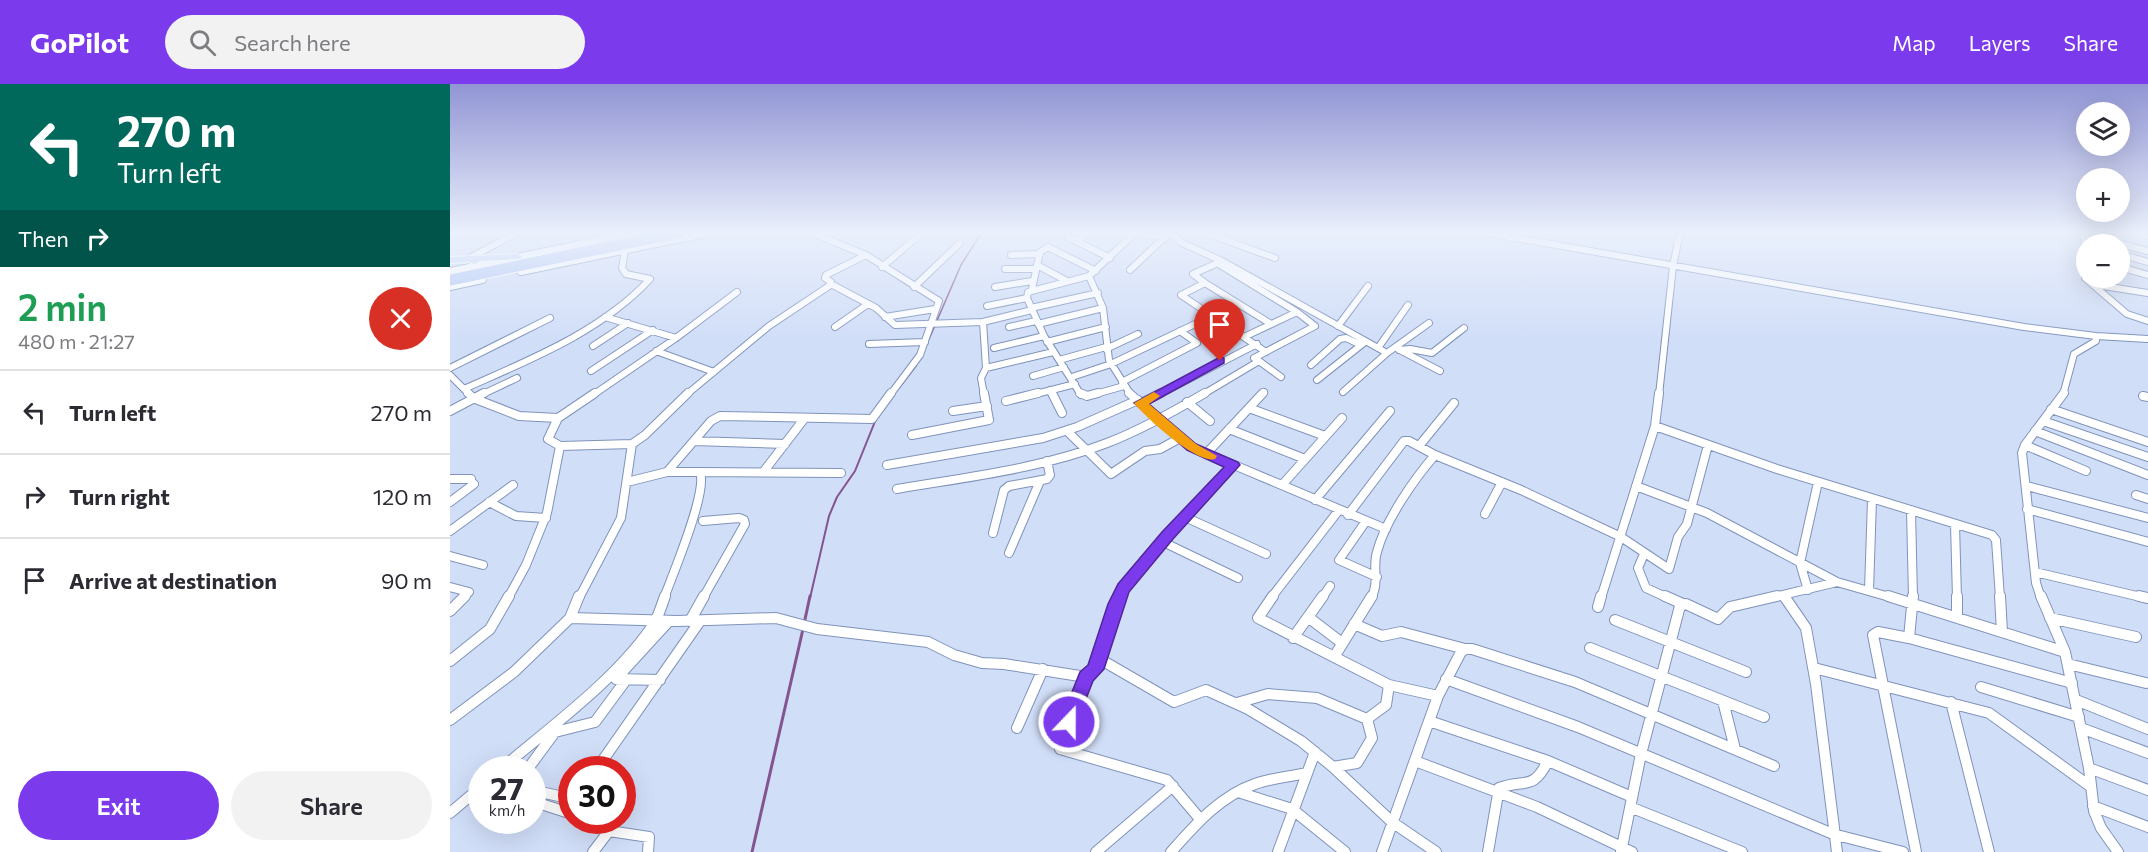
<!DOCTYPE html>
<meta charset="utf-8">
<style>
:root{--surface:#fff;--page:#f2f2f3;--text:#2b2b33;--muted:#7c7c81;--line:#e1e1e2;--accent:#7c3aed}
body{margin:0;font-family:Commissioner,sans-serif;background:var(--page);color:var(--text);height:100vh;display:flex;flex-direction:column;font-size:22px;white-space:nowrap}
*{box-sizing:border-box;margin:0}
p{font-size:20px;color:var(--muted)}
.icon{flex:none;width:33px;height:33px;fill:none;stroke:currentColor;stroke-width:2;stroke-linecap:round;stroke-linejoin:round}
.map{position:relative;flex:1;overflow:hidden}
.side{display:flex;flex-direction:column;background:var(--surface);width:450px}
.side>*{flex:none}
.banner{background:#00695c;color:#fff;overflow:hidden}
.controls{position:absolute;left:1626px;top:18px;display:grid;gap:12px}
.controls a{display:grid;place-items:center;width:54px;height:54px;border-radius:50%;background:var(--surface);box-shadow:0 6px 24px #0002;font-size:30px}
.speed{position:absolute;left:18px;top:672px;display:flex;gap:12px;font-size:30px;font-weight:700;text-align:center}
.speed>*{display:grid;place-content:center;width:78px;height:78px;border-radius:50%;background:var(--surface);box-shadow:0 6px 24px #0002;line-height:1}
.speed small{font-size:15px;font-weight:400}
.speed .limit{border:9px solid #d22;background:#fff;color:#111}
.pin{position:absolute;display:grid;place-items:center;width:51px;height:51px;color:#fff;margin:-62px -26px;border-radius:50% 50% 50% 0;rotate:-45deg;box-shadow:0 0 6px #0007}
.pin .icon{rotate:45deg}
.me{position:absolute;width:66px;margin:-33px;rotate:22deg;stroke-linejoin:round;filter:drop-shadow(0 0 4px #0008)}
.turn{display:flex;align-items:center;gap:21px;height:126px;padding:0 18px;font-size:27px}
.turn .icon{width:78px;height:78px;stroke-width:2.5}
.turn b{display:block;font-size:42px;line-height:51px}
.then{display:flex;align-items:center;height:57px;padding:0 18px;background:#0003;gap:12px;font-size:22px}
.round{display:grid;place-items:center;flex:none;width:63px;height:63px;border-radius:32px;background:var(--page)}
.summary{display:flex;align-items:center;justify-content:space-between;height:102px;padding:0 18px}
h1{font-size:36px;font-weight:600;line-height:45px;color:#1e9e55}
.action{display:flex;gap:12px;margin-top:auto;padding:12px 18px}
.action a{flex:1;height:69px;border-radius:36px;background:var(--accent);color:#fff;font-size:24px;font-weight:600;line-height:69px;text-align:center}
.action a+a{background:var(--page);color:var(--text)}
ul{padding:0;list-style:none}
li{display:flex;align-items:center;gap:18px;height:84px;padding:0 18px;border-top:2px solid var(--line)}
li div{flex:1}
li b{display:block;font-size:22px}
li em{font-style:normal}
header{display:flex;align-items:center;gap:36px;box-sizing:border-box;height:84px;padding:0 30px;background:var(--accent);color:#fff}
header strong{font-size:28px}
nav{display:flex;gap:33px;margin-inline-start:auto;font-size:21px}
.search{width:420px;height:54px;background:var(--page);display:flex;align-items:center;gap:15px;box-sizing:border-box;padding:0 21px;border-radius:33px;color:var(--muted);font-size:22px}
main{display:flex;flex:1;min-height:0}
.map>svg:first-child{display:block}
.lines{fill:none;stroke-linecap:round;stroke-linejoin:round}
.stream-far2{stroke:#845490;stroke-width:1.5}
.stream-far1{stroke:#845490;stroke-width:2}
.stream{stroke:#845490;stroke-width:3}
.minor-far2-casing{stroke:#7f93bb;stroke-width:8}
.minor-far1-casing{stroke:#7f93bb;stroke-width:10}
.minor-casing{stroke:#7f93bb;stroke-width:12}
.tertiary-casing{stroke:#7f93bb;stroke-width:10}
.primary-casing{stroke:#fff;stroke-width:2}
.minor-far2{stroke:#fff;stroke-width:6}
.minor-far1{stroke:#fff;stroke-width:8}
.minor{stroke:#fff;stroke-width:10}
.tertiary{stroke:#fff;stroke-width:8}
.primary{fill:#c4d5f7;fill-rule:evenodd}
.trunk-bridge-casing{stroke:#fff;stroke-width:13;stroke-linecap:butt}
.trunk-bridge{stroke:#b0c7f4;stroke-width:11}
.route{fill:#7c3aed;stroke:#51269a;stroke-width:1.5}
.slow{fill:#f59e0b}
</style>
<header>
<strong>GoPilot</strong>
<div class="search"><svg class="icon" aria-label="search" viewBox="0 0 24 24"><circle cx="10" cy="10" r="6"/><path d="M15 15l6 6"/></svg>Search here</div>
<nav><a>Map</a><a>Layers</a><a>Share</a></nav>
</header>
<main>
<section class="side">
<div class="banner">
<div class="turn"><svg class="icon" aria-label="left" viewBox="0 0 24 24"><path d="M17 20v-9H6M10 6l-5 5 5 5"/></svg><div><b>270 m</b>Turn left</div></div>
<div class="then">Then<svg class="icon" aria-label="right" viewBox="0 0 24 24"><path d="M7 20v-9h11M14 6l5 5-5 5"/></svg></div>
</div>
<div class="summary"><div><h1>2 min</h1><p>480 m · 21:27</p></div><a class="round" style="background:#d93025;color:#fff"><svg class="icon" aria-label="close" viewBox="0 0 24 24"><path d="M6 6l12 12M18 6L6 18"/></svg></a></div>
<ul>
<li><svg class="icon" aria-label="left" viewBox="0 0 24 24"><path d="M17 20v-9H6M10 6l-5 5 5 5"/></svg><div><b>Turn left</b></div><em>270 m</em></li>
<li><svg class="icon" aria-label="right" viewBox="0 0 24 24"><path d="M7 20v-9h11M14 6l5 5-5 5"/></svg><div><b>Turn right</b></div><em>120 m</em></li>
<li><svg class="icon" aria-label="arrive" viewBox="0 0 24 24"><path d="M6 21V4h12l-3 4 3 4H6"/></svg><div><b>Arrive at destination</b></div><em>90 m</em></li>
</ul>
<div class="action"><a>Exit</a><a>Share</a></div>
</section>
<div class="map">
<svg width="1698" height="768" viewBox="0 0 1698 768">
<rect width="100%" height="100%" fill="#d1def8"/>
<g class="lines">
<path class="stream-far2" d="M473,269L511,181L532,148
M449,304L466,282"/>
<path class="stream-far1" d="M360,514L379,432L387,413L405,387L426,335"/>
<path class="stream" d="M354,540L360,512
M302,768L353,545"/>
<defs>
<path id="minor-far2" d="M360,148L416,171L489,217L470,271L440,311
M688,148L704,152L729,148
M753,148L825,174
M1032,148L1574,243L1646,252
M1683,148L1698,152
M1633,149L1636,168
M721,150L732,159L772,177L743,190L755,199L731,211L816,268
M1634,151L1698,167
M618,153L660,174
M626,156L642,148
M1670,170L1698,178
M561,171L590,170
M18,175L68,148
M1636,176L1635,194L1677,230L1698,237
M772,177L937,269
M587,181L615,196
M432,183L473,148
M1670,183L1698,191
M555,185H586
M680,186L717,151
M639,192L653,224L659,276L681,311
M755,199L821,240
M381,200L426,224L445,241L533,238L536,284L531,294L534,311
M1647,201L1698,209
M464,203L510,159
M545,203L582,197
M582,205L590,168L598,163L646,187
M537,222L577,214
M581,224L648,209
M155,233L226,254
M435,233L485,225
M533,238L582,226
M588,240L653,224
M888,242L918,202
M385,243L418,220
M559,243L586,237
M594,252L631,311
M794,253L847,228
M597,258L656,243
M419,260L475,258
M143,262L178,239
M544,264L594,252L577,214L578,208L639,192L686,148
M928,264L958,221
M656,265L688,250
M948,265L990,287
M949,266L960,265L982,269L1014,244
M206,267L264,288
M609,276L656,263
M809,277L831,293
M861,281L890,255L896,254L911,261
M0,284L100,234
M536,284L603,268
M141,287L203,246
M0,291L20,311
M583,292L614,283
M622,293L661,280L762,232
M867,296L915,258
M672,298L747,259L730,247
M14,305C79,276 151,248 200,195L176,190L172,184L175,166
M600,306L602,311
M893,308L937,269L979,239
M31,311L67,294
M143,311L226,254L287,208
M236,311L319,242L379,202L381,198L375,194L376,191L416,171
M582,311L625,300
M642,311L674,302
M708,311L807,260
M752,311L809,277L804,274L865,242L847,228L767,179
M812,311L814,308
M1209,311L1223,182L1230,148
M1613,311L1624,270L1646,257V252L1698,255"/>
<path id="minor-far1" d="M18,309L23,314L69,332L108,334
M145,309L108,334L98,355L110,362L182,360
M602,309L612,329
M630,309L637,312L648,309
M1693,312L1698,313
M556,317L588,309
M737,318L760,337
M691,319L711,309
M799,324L875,352
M1601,325L1698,358
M0,327L34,309
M503,327L537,322
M1593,337L1698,373
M1205,342L1327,385L1542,451L1546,456L1550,514
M779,345L855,375
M617,347L661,390L695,367L710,365L730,354
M1585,347L1698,391
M462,351L539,336L534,309
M244,357L335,360
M1575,361L1636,387
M969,362L1004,319
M756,370L813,309
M437,381L593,354L627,343L688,316
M784,381L936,445
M314,387L354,335
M217,388L261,337L270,332L422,335L441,309
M250,388L391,389
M0,395H21
M177,398L217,388H250C258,407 223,490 214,514
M832,401L892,334
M1186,402L1257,429L1387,498L1443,514
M1577,402L1698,434
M447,405C517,393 590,385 657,359C691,346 723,328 755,309
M1686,411L1698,415
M865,416L940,327
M0,418L24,400
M39,418L66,432L96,434
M1577,425L1698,458
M1461,426L1463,514
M1035,430L1052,398
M898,431L954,357H959L985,371
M735,433L816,470
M253,437L289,434L294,436L295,440L253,514
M916,437L889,476L927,493
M1505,440L1507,514
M0,447L63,401
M543,449L554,406L559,402L597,395L600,391L597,377
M713,458L788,494
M559,469L590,397
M1194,470L1188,484L1196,504L1218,514
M0,472L33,481
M1585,488L1695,514
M0,503L19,508L13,514
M1358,506L1350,479L1368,398
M1419,507L1422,415
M1333,511L1335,514
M58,514L76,481L97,429L110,362
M129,514L171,434L182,360L195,351L238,309
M670,514L673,505L718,452L784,381L741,363L679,309
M821,514L889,426
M872,514L880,502
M921,514C930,499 922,483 927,468C935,437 964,395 985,371L1071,406L1171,453L1219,485L1228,453L1237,440L1258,361
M1151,514L1205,342L1209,309
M1320,514L1387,498
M1591,514L1586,499L1572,369L1575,361L1614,309"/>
<path id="minor" d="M823,512L808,534L939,601L988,612
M1215,512L1233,520
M1334,512L1356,544L1366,600L1387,768
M1438,512L1615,568
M1463,512L1459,554L1428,548L1423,551L1466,768
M1507,512V533
M1550,512L1552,548
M1591,512L1615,568L1639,684L1644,727L1651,744L1668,768
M1689,512L1697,514
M1148,523L1151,512
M0,527L15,512
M858,533L892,559
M120,534L227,537L326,534L367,545L478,558L504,571L532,579L554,580L636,593L642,590L670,512
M1600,534L1686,553
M1165,536L1296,588
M240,537L254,512
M904,540L932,552L951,548L1015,565
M843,554L873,512
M1459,554L1622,599
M1140,564L1314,633
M884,573L922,512
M648,574L724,618L756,606L798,625L851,657L883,683L942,738L986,768
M0,577L40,545L59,512
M1618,580L1696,599
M1364,584L1539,629L1641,703
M636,593L610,665L717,696L750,735
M996,595L1128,643L1383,750L1453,768
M210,596L166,595L219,537
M1531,603L1629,633
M1626,616L1698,645
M1273,617L1285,665
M1501,618L1539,768
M787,619L818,610L867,614L917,635L936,621L939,601
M0,636L64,588L120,534L129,512
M979,637L1098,677L1182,713
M567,644L593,585
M1631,644L1698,669
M965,677L1087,723L1182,768
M883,683L907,679L922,654L917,635
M1639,684L1698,706
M50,686C99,644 171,592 205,538C209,530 212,521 215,512
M77,686L105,648L145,638L176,596
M146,686L250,537
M82,706L122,715
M788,708L842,725L895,768
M82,717L116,728
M1643,722L1698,743
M1180,723L1292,768
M0,729L32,702
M136,736L159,747L143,768
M159,747L199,753L198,768
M646,768L723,702
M721,768C745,741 770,712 805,700C821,694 839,693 856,689
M828,768L865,668
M932,768L988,612L1011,568L1015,565H1022L1125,598L1324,682
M1038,768L1049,704C1076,694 1082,708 1098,677
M1171,768L1191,670L1230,522L1236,520L1268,535L1280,523L1327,512"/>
<path id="tertiary" d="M71,187L259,148
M0,188L192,148
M0,202L32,195"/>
<path id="primary" d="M67,170L72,173L70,175L29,177L25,180L18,178L0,179V173Z"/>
</defs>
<use href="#minor-far2" class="minor-far2-casing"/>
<use href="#minor-far1" class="minor-far1-casing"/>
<use href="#minor" class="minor-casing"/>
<use href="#tertiary" class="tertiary-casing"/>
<use href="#primary" class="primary-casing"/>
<use href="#minor-far2" class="minor-far2"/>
<use href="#minor-far1" class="minor-far1"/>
<use href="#minor" class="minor"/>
<use href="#tertiary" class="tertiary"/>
<use href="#primary" class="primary"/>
<defs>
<path id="trunk-bridge" d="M0,196L231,148"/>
</defs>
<use href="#trunk-bridge" class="trunk-bridge-casing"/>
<use href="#trunk-bridge" class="trunk-bridge"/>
</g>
<linearGradient id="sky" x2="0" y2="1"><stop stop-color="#9195d4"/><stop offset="0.58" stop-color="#eaf0fc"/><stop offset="1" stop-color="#eaf0fc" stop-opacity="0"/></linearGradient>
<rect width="1698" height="256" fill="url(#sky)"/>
<path class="route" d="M770,273L774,274V279L699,320L746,360L788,378L790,381L723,455L679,508L654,585L643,597L625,643L619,645L612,643L610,638L630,588L638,581L658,520L668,500L712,448L774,383L737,366L684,319Z"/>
<path class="slow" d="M704,308L710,312L699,320L746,360L767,372L765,375C747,380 696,334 684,319Z"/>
</svg>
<div class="controls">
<a><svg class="icon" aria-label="layers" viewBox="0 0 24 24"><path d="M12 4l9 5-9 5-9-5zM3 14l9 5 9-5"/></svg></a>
<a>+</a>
<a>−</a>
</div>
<div class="speed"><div>27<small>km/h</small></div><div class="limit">30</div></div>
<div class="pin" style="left:770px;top:277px;background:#d93025"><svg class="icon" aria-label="arrive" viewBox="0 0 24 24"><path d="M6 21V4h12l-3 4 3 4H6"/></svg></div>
<svg class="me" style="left:619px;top:638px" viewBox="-20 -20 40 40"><circle r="17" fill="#7c3aed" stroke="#fff" stroke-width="3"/><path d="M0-11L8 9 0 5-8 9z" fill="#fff"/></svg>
</div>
</main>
